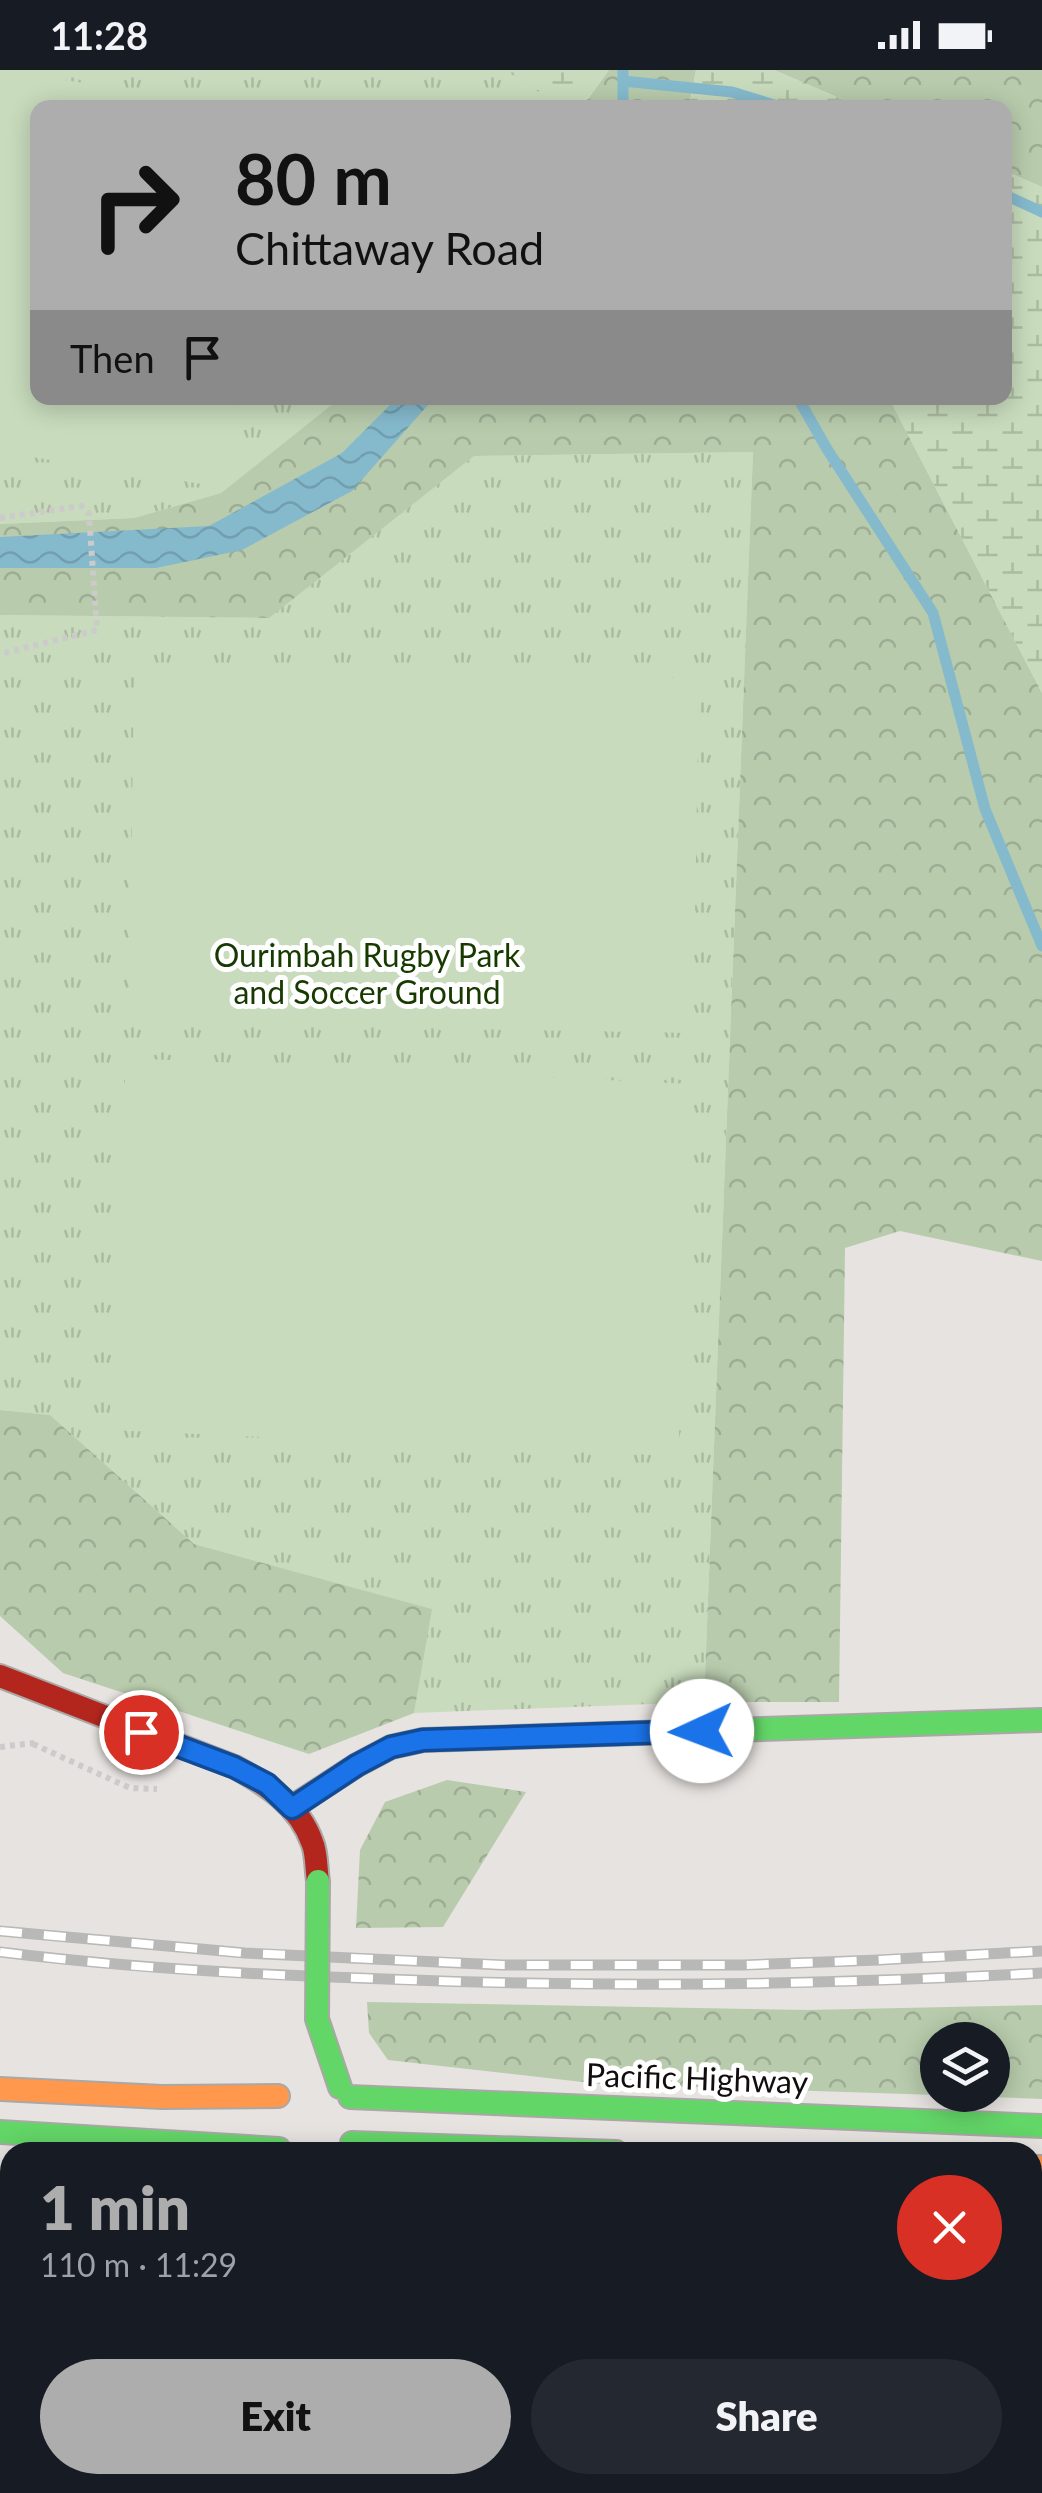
<!DOCTYPE html>
<meta charset="utf-8">
<style>
:root{--surface:#171b24;--page:#242831;--text:#f1f3f6;--muted:#9ea1a6;--accent:#aeadae}
body{margin:0;font-family:Lato,sans-serif;background:var(--page);color:var(--text);height:100vh;display:flex;flex-direction:column;font-size:38px;white-space:nowrap}
*{box-sizing:border-box;margin:0}
p{font-size:32px;color:var(--muted)}
.icon{flex:none;width:55px;height:55px;fill:none;stroke:currentColor;stroke-width:2;stroke-linecap:round;stroke-linejoin:round}
.map{position:relative;flex:1;overflow:hidden}
.panel{position:absolute;left:0px;top:2072px;width:1042px;height:352px;display:flex;flex-direction:column;background:var(--surface);border-radius:30px 30px 0 0;box-shadow:0 5px 25px #0003}
.panel>*{flex:none}
.banner{position:absolute;left:30px;top:30px;width:982px;height:305px;border-radius:20px;box-shadow:0 5px 25px #0003;background:#aeadae;color:#111;overflow:hidden}
.tools{position:absolute;left:920px;top:1952px;display:grid;gap:20px}
.tools a{display:grid;place-items:center;width:90px;height:90px;border-radius:50%;background:var(--surface);box-shadow:0 5px 25px #0003;font-size:50px}
.pin{position:absolute;display:grid;place-items:center;width:85px;height:85px;color:#fff;margin:-42px;border:5px solid #fff;border-radius:50%;box-shadow:0 2px 10px #0007}
.me{position:absolute;width:110px;margin:-55px;rotate:268deg;stroke-linejoin:round;filter:drop-shadow(0 0 8px #0008)}
.turn{display:flex;align-items:center;gap:35px;height:210px;padding:0 40px;font-size:45px}
.turn .icon{width:130px;height:130px;stroke-width:2.5}
.turn b{display:block;font-size:70px;line-height:85px}
.then{display:flex;align-items:center;height:95px;padding:0 40px;background:#0003;gap:20px;font-size:38px}
.round{display:grid;place-items:center;flex:none;width:105px;height:105px;border-radius:52px;background:var(--page)}
.head{display:flex;align-items:center;justify-content:space-between;height:170px;padding:0 40px}
h1{font-size:60px;font-weight:800;line-height:75px;color:var(--accent)}
.cta{display:flex;gap:20px;margin-top:auto;padding:20px 40px}
.cta a{flex:1;height:115px;border-radius:60px;background:var(--accent);color:#111;font-size:40px;font-weight:800;line-height:115px;text-align:center}
.cta a+a{background:var(--page);color:var(--text)}
.status{display:flex;justify-content:space-between;align-items:center;height:70px;padding:0 50px;background:var(--surface);direction:ltr}
.status svg{height:28px;fill:currentColor}
.map>svg:first-child{display:block}
.grass{fill:url(#grass-tufts)}
.forest{fill:url(#forest-crowns)}
.wetland{fill:url(#wetland-marsh)}
.pitch{fill:#c8dbbc}
.water{fill:url(#water-waves)}
.lines{fill:none;stroke-linecap:round;stroke-linejoin:round}
.stream{stroke:#85bacd;stroke-width:11}
.building{fill:#cfcdcd}
.lane-casing{stroke:#aaa8a6;stroke-width:24}
.street-casing{stroke:#aaa8a6;stroke-width:44}
.fast-casing{stroke:#aaa8a6;stroke-width:26}
.slow-casing{stroke:#aaa8a6;stroke-width:26}
.jam-casing{stroke:#aaa8a6;stroke-width:26}
.path{stroke:#cccaca;stroke-width:6;stroke-dasharray:5 5;stroke-linecap:butt}
.lane{stroke:#fbfbfa;stroke-width:20}
.street{stroke:#fbfbfa;stroke-width:40}
.fast{stroke:#63d668;stroke-width:22}
.slow{stroke:#ff974d;stroke-width:22}
.jam{stroke:#b3261e;stroke-width:22}
.rail-casing{stroke:#b8b8b7;stroke-width:11}
.rail{stroke:#fff;stroke-width:8;stroke-dasharray:22;stroke-linecap:butt}
.fast-bridge-casing{stroke:#aaa8a6;stroke-width:26;stroke-linecap:butt}
.fast-bridge{stroke:#63d668;stroke-width:22}
.route-casing{stroke:#114b97;stroke-width:25}
.route{stroke:#1a73e8;stroke-width:18}
.labels{text-anchor:middle;stroke-width:10;stroke-linejoin:round;paint-order:stroke}
.park-label{font-size:32px;fill:#163a00;stroke:#fff}
.street-label{font-size:32px;fill:#100d0c;stroke:#fff}
</style>
<div class="status"><b>11:28</b><svg viewBox="0 0 49 12"><path d="M0 12V9h3v3zM5 12V6h3v6zM10 12V3h3v9zM15 12V0h3v12zM26 1h20v11H26zM47 4h2v5h-2z"/></svg></div>
<div class="map">
<svg width="1042" height="2423" viewBox="0 0 1042 2423">
<defs>
<pattern id="grass-tufts" width="24" height="20" patternUnits="userSpaceOnUse" patternTransform="scale(2.5)"><rect width="24" height="20" fill="#c8dbbc"/><path d="M3 7l-1-3M5 7V3M7 7l1-3M15 17l-1-3M17 17v-4M19 17l1-3" fill="none" stroke="#abbba0"/></pattern>
<pattern id="forest-crowns" width="20" height="18" patternUnits="userSpaceOnUse" patternTransform="scale(2.5)"><rect width="20" height="18" fill="#b8cbac"/><path d="M2 6a3 3 0 1 1 6 0M12 15a3 3 0 1 1 6 0" fill="none" stroke="#9dad93"/></pattern>
<pattern id="wetland-marsh" width="20" height="14" patternUnits="userSpaceOnUse" patternTransform="scale(2.5)"><rect width="20" height="14" fill="#c8dbbc"/><path d="M1 5h8M5 5V1M11 12h8M15 12V8" fill="none" stroke="#abbba0"/></pattern>
<pattern id="water-waves" width="16" height="10" patternUnits="userSpaceOnUse" patternTransform="scale(2.5)"><rect width="16" height="10" fill="#85bacd"/><path d="M0 5q4-4 8 0t8 0" fill="none" stroke="#729faf"/></pattern>
</defs>
<rect width="100%" height="100%" fill="#e7e3e0"/>
<path class="grass" d="M0,0H609L581,37L38,38V328H340L221,423L134,448L0,454Z
M753,382L704,1632L414,1643L431,1539L194,1474L50,1345L0,1340V545L268,548L474,386Z"/>
<path class="forest" d="M609,0H696L689,37L581,38Z
M774,0H1042V117L1005,101V38L860,37Z
M340,328H889L1042,623V1191L900,1161L845,1178L839,1632H704L753,382L474,386L269,548L0,545V454L134,448L221,423Z
M0,1340L50,1345L194,1474L432,1539L414,1643L309,1684L63,1603L0,1546Z
M447,1710L526,1722L443,1857L356,1858L360,1780L385,1732Z
M367,1932L808,1940L1042,1935V2029L938,2025H992V1970H938L937,2025L600,2014L388,1990L369,1963Z
M0,2145L10,2146V2415H225V2423H0Z"/>
<path class="wetland" d="M505,0H597L554,32Z
M696,0H774L860,37H689Z
M1005,101L1042,117V623L889,328H1005Z"/>
<path class="pitch" d="M0,0L238,37L38,38V328H241L227,418L0,382Z
M134,599L699,608L693,963L129,953Z
M126,988L695,1014L678,1386L109,1360Z"/>
<path class="water" d="M397,328H434L352,421L242,480L156,498H0V467L209,456L342,383Z"/>
<g class="lines">
<path class="stream" d="M623,0V38
M623,11L732,22L784,38
M1005,125L1042,142
M798,328L827,379L933,543L985,739L1042,876"/>
</g>
<path class="building" d="M453,2415H523L522,2423H452Z
M679,2415H745L744,2423L679,2417Z
M903,2415H955L954,2423H902Z"/>
<g class="lines">
<defs>
<path id="lane" d="M446,2423V2415"/>
<path id="street" d="M1032,2126L1042,2135
M0,2134L10,2135
M1032,2167H1042
M1042,2423V2418"/>
<path id="fast" d="M545,1666L1042,1650
M317,1949L340,2017
M350,2027L1042,2056
M0,2062L279,2079
M352,2073L616,2082"/>
<path id="slow" d="M0,2019L162,2027L278,2026
M1032,2097H1042"/>
<path id="jam" d="M0,1606L235,1697C267,1715 299,1735 312,1772C317,1783 316,1799 318,1811
M292,1737L357,1695L391,1677L423,1670L545,1666"/>
</defs>
<use href="#lane" class="lane-casing"/>
<use href="#street" class="street-casing"/>
<use href="#fast" class="fast-casing"/>
<use href="#slow" class="slow-casing"/>
<use href="#jam" class="jam-casing"/>
<path class="path" d="M0,448L81,436L89,444L97,560L0,584
M33,1674L130,1718L157,1719
M0,1677L34,1673"/>
<use href="#lane" class="lane"/>
<use href="#street" class="street"/>
<use href="#fast" class="fast"/>
<use href="#slow" class="slow"/>
<use href="#jam" class="jam"/>
<defs>
<path id="rail" d="M0,1861L245,1883L502,1895H744L879,1890L1042,1881
M0,1882C128,1898 256,1905 385,1909C604,1918 823,1915 1042,1903"/>
</defs>
<use href="#rail" class="rail-casing"/>
<use href="#rail" class="rail"/>
<defs>
<path id="fast-bridge" d="M317,1949L318,1811"/>
</defs>
<use href="#fast-bridge" class="fast-bridge-casing"/>
<use href="#fast-bridge" class="fast-bridge"/>
</g>
<g class="lines">
<defs>
<path id="route" d="M141,1662L234,1697L267,1714L292,1738L357,1695L391,1677L423,1670L702,1661"/>
</defs>
<use href="#route" class="route-casing"/>
<use href="#route" class="route"/>
</g>
<g class="labels">
<g class="park-label">
<text x="367" y="897">Ourimbah Rugby Park<tspan x="367" dy="37">and Soccer Ground</tspan></text>
</g>
<g class="street-label">
<text transform="translate(697 2009) rotate(2)" y="11">Pacific Highway</text>
</g>
</g>
</svg>
<div class="tools">
<a><svg class="icon" aria-label="layers" viewBox="0 0 24 24"><path d="M12 4l9 5-9 5-9-5zM3 14l9 5 9-5"/></svg></a>
</div>
<div class="pin" style="left:141px;top:1662px;background:#d93025"><svg class="icon" aria-label="arrive" viewBox="0 0 24 24"><path d="M6 21V4h12l-3 4 3 4H6"/></svg></div>
<svg class="me" style="left:702px;top:1661px" viewBox="-20 -20 40 40"><circle r="19" fill="#fff"/><path d="M0-13L10 11 0 6-10 11z" fill="#1a73e8"/></svg>
<div class="banner">
<div class="turn"><svg class="icon" aria-label="right" viewBox="0 0 24 24"><path d="M7 20v-9h11M14 6l5 5-5 5"/></svg><div><b>80 m</b>Chittaway Road</div></div>
<div class="then">Then<svg class="icon" aria-label="arrive" viewBox="0 0 24 24"><path d="M6 21V4h12l-3 4 3 4H6"/></svg></div>
</div>
<section class="panel">
<div class="head"><div><h1>1 min</h1><p>110 m · 11:29</p></div><a class="round" style="background:#d93025;color:#fff"><svg class="icon" aria-label="close" viewBox="0 0 24 24"><path d="M6 6l12 12M18 6L6 18"/></svg></a></div>
<div class="cta"><a>Exit</a><a>Share</a></div>
</section>
</div>
